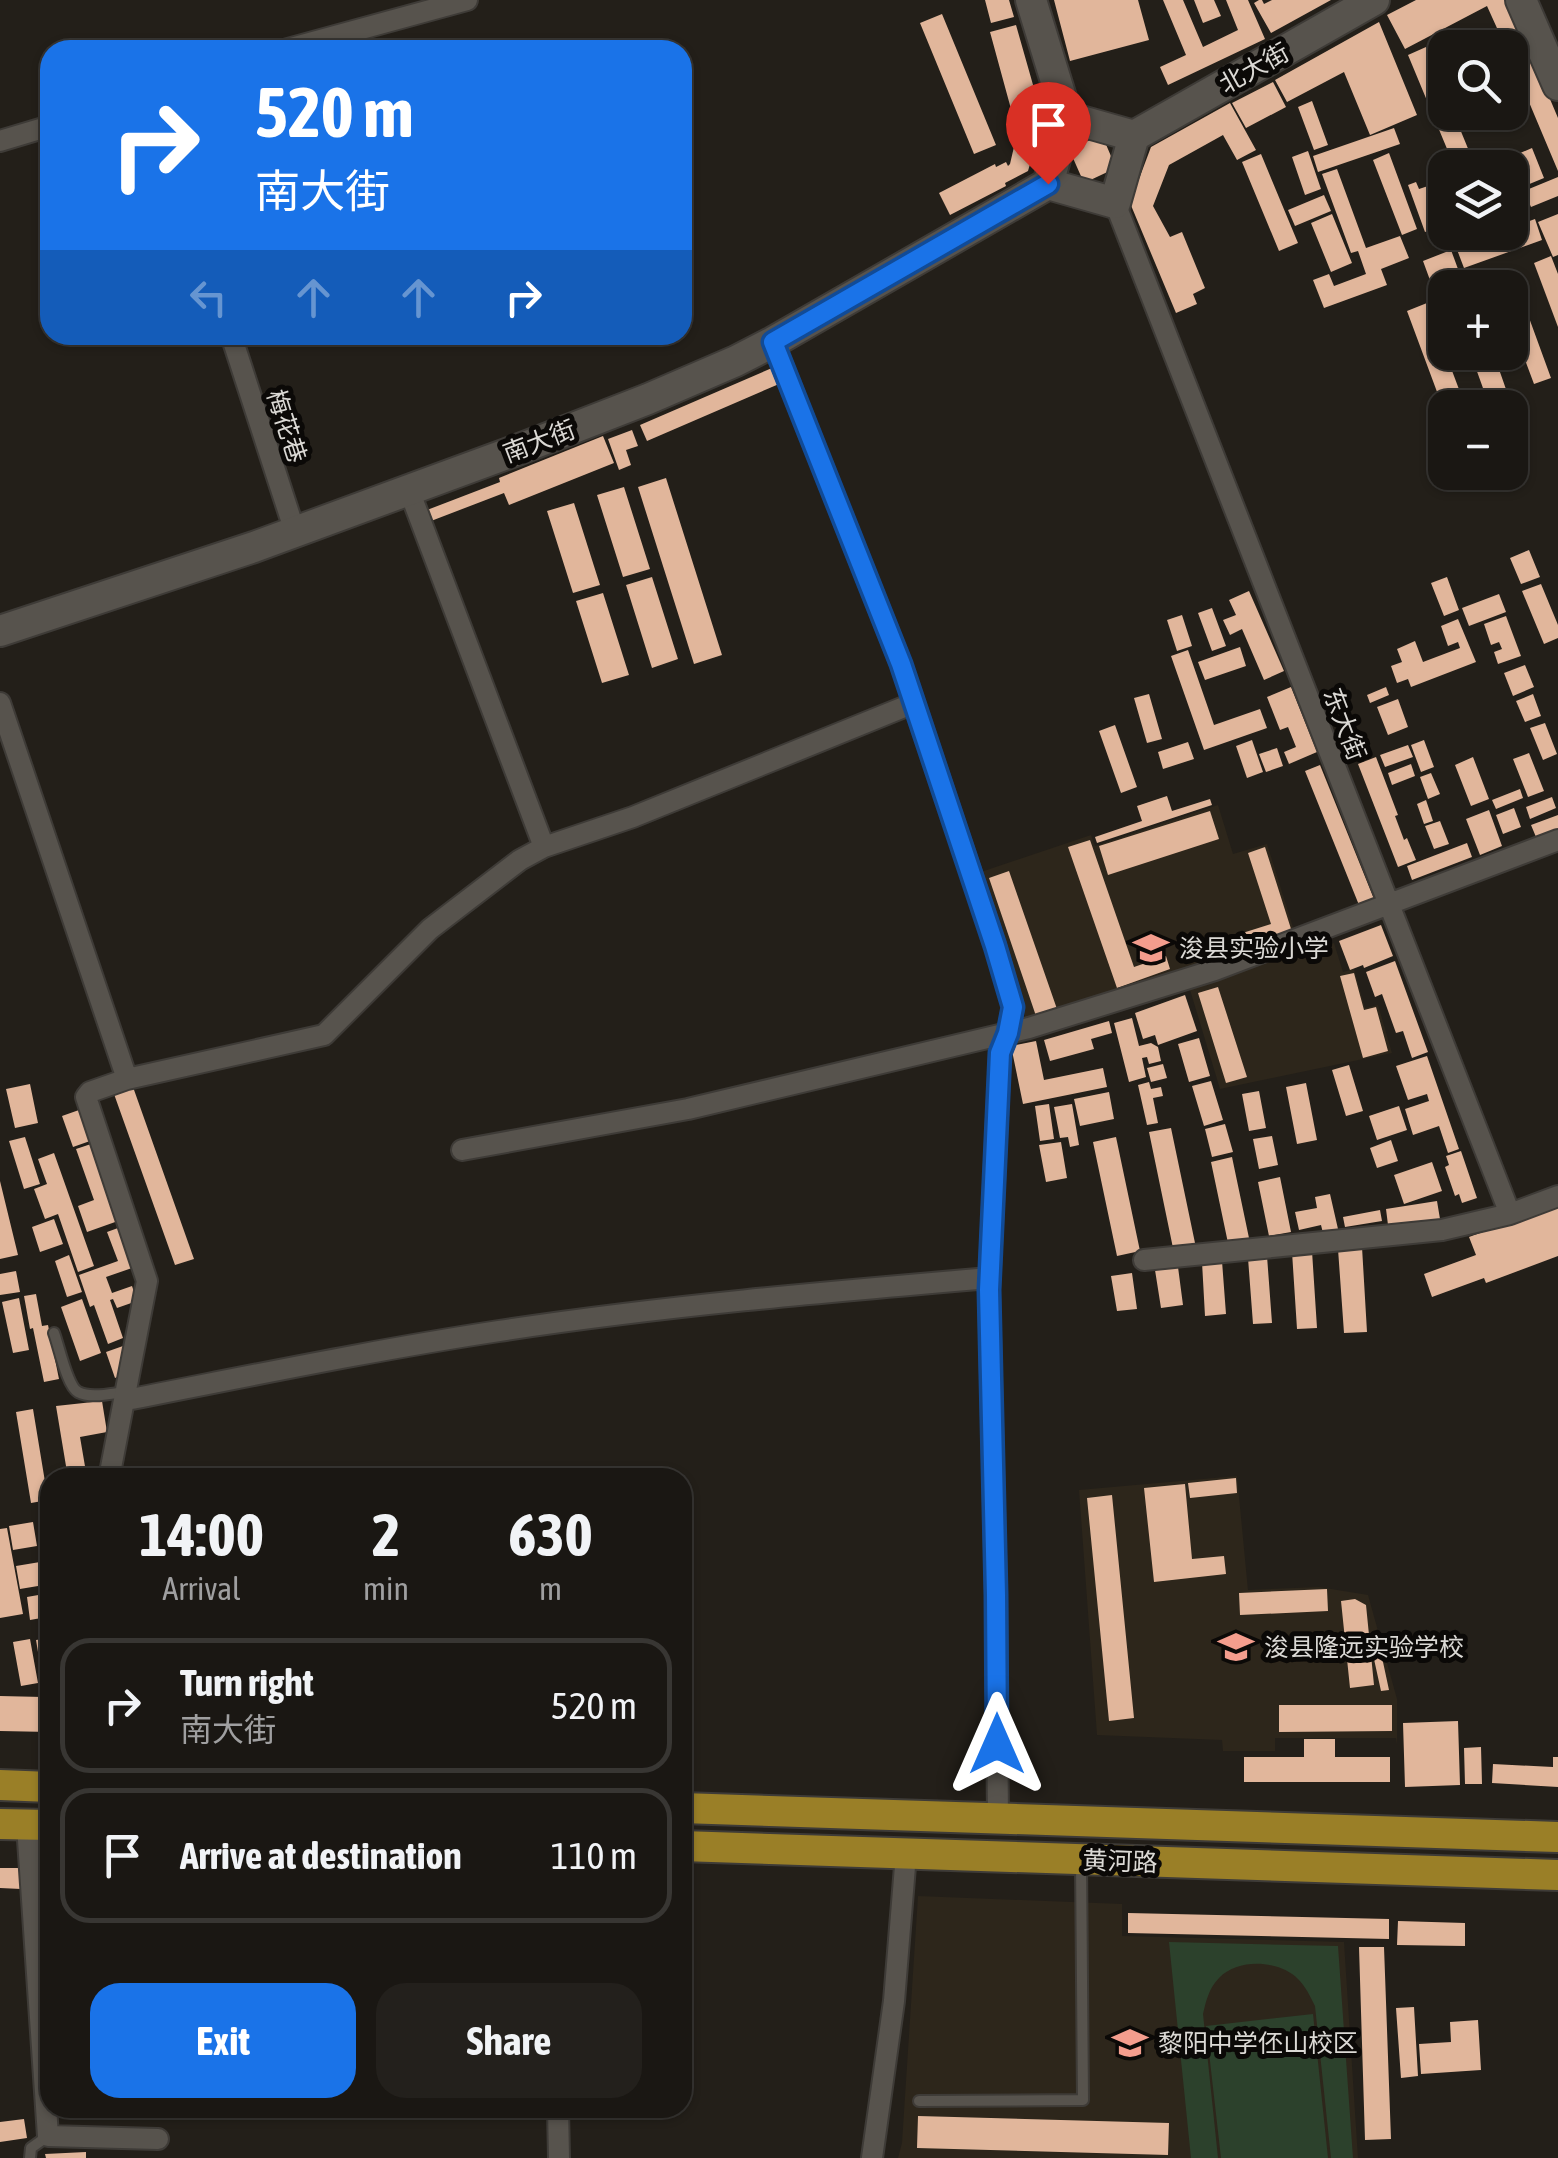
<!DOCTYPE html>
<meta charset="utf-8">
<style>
:root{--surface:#1a1713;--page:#23201c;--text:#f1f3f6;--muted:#9f9fa0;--line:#383633;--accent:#1a73e8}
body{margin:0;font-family:"Asap Condensed","Noto Sans SC",sans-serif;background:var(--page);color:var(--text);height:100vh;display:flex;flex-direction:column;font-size:38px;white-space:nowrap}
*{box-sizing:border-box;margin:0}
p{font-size:32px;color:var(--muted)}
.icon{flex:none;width:55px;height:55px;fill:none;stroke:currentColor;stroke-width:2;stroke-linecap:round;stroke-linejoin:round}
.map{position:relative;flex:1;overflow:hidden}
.sheet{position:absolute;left:40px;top:1468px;width:652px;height:650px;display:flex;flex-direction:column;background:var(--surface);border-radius:30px;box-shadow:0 2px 8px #0004,0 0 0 2px var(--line)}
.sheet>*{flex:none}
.hud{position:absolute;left:40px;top:40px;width:652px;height:305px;border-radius:30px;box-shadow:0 2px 8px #0004,0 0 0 2px var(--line);background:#1a73e8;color:#fff;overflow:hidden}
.fabs{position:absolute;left:1428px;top:30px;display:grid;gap:20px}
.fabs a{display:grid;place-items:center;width:100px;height:100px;border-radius:20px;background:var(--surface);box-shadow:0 2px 8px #0004,0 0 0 2px var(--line);font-size:50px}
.pin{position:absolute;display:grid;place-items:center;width:85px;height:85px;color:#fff;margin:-102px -42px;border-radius:50% 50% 50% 0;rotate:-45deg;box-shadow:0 0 10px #0007}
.pin .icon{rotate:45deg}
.me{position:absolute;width:110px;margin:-55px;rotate:0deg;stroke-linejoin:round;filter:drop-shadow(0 0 8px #0008)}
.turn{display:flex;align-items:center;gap:35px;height:210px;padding:0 50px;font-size:45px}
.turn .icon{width:130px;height:130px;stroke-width:2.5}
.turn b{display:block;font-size:70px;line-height:85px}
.lanes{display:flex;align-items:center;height:95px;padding:0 50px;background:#0003;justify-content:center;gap:50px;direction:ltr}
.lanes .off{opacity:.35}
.eta{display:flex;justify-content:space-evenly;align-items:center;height:170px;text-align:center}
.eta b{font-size:60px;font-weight:700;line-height:70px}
.primary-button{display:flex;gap:20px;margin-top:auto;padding:20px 50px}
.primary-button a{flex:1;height:115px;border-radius:30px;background:var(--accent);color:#fff;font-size:40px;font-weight:700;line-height:115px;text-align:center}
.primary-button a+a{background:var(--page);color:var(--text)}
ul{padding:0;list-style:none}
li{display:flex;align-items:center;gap:30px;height:135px;margin:0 20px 15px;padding:0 30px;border:5px solid var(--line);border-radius:30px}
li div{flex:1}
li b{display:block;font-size:38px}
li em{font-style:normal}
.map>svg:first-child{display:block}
.built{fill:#2d261b}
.green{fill:#2c412c}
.building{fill:#e1b69b}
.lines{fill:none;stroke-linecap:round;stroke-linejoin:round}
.lane-casing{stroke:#3e3b37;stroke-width:14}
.street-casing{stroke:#3e3b37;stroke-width:24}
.secondary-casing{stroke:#3e3b37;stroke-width:34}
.primary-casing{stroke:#3e3b37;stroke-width:34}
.lane{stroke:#57534d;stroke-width:10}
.street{stroke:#57534d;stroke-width:20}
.secondary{stroke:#57534d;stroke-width:30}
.primary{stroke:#9a7f27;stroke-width:30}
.route-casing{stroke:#114b97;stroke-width:25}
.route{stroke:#1a73e8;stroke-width:18}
.labels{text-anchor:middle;stroke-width:10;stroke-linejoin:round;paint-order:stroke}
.street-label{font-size:25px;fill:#dbd9d5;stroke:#0b0907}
.poi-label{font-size:25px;fill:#dbd9d5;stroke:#0b0907;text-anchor:start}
</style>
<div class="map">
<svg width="1558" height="2158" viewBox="0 0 1558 2158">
<rect width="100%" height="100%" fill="#231f19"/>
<path class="built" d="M1218,805L1233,854L1267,844L1301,953L1334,943L1343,972L1354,969L1365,1008L1378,1005L1392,1053L1220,1089L1184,970L1027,1022L978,873L1091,835L1095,846Z
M1237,1476L1248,1590L1319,1587L1368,1595L1397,1699V1745L1396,1738H1275V1751H1223L1222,1740L1097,1735L1079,1490Z
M918,1896L1122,1904V1936L1344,1942L1358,2158H898L902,2143Z"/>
<path class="green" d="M1169,1942L1338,1946L1353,2158H1331L1315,2006C1310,1996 1306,1987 1298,1979C1279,1960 1238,1958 1219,1978C1209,1988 1206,2001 1203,2014L1218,2158H1191Z
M1313,2014L1328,2158H1221L1206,2026Z"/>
<path class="building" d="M985,0H1009L1014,17L991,23Z
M1054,0H1138L1149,40L1070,61Z
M1163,0H1183L1203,47L1238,30L1226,0H1248L1265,39L1168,85L1160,67L1186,55Z
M1194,0H1214L1221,16L1203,23Z
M1259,0H1262L1264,4L1272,0H1331L1271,33L1254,3Z
M1416,0H1508L1558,118V171L1510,57V48H1506L1487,6L1405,49L1387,15Z
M942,14L996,145L974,154L920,23Z
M1379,22L1417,115L1370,135L1344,72L1287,102L1275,80Z
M1016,25L1043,120L1028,171L1005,183L1006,186L950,215L939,193L995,164L996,167L1006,162L1008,166L1010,164L1020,121L1017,108L1011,109L990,32Z
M1426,47L1445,94V112H1453L1476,168H1455L1408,55Z
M1273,82L1286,107L1246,128L1232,103Z
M1312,101L1328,145L1314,150L1298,107Z
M1230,103L1256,150L1237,160L1223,135L1169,165L1153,206L1170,237L1182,232L1205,288L1193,294L1197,304L1176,313L1130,203L1151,147Z
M1394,128L1400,144L1318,172L1313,156Z
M1102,135L1116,168L1084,183L1069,149Z
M1532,148L1544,178L1510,192V168H1485Z
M1308,151L1321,189L1305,195L1292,157Z
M1389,153L1417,229L1402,235L1373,160Z
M1261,154L1298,243L1279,251L1242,162Z
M1337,169L1366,248L1400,236L1409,258L1381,269L1387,285L1324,308L1313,280L1329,274L1334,286L1366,274L1358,251L1351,253L1322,174Z
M1558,177V196L1531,207L1524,191Z
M1416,182L1419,189L1440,182L1445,196V209L1428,215L1433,229L1425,232L1408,185Z
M1324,195L1331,211L1295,226L1288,210Z
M1332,214L1352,263L1331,272L1311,223Z
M1558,214V255L1553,257L1538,222Z
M1535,219L1542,240L1464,268L1456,247L1497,232H1510V228Z
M1451,250L1465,288H1445V300L1438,302L1423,261Z
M1551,256L1558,274V327L1534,263Z
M1513,274L1551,378L1534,384L1510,320V288H1498L1495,281Z
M1427,303L1445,352L1466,408H1443L1407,311Z
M1470,352H1493L1508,395L1488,402Z
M772,368L779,384L647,441L640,425Z
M632,430L638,446L626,450L631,465L619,470L608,439Z
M603,436L614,463L509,505L504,493L431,521L427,510L500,482L499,478Z
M666,478L722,655L694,664L638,487Z
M624,487L650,569L623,577L597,495Z
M574,503L600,585L573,593L547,511Z
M1529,550L1540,577L1521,584L1510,558Z
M652,577L678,659L652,668L626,585Z
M1447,577L1459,610L1444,616L1431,583Z
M1541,584L1558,625V638L1544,644L1522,591Z
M1249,591L1284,671L1264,680L1242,629L1230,635L1223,620L1236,615L1229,600Z
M603,593L629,675L602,683L576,601Z
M1499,594L1506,612L1469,626L1462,608Z
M1212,608L1226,646L1212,651L1198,613Z
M1182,615L1192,646L1177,651L1167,620Z
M1506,616L1521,656L1498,664L1494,652L1502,649L1499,642L1491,645L1484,624Z
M1458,619L1476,662L1411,687L1408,679L1397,683L1391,666L1402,662L1397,649L1415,641L1423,662L1460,648L1458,642L1448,646L1441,626Z
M1240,647L1246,666L1205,680L1198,662Z
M1188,650L1214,725L1260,709L1267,728L1204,750L1171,656Z
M1525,665L1534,687L1513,696L1504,673Z
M1291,687L1317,752L1289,764L1284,752L1296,747L1288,727L1280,730L1267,697Z
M1386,687L1389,695L1370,703L1367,695Z
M1149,694L1162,739L1147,743L1134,698Z
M1533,694L1541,716L1525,722L1516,701Z
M1398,699L1408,727L1388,735L1377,707Z
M1545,723L1557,754L1543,760L1530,728Z
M1115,725L1137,787L1121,793L1099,731Z
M1252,740L1263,772L1247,778L1236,746Z
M1424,740L1434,767L1421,772L1411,745Z
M1188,742L1194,759L1163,769L1158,752Z
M1408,745L1413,757L1385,767L1380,755Z
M1277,748L1283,766L1266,772L1259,754Z
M1529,753L1544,791L1528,797L1513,759Z
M1376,757L1398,815L1395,816L1404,840L1407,838L1416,860L1398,867L1358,764Z
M1473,757L1489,799L1471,806L1455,765Z
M1411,764L1415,776L1392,785L1388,773Z
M1320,765L1376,904L1361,910L1305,771Z
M1431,773L1440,794L1428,799L1420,777Z
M1520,789L1523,798L1496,809L1492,800Z
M1167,796L1172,811L1210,799L1212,805L1097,843L1095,837L1142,821L1137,806Z
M1552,797L1556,808L1530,819L1526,807Z
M1426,800L1433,821L1424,824L1417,804Z
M1514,808L1521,827L1503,834L1496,815Z
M1489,810L1502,846L1480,855L1466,819Z
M1210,811L1219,839L1108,875L1099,846Z
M1558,815V829L1536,837L1531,825Z
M1440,821L1449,844L1434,849L1425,826Z
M1090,840L1134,967L1166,956L1170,969L1117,988L1068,847Z
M1467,843L1472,857L1412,880L1407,866Z
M1265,847L1292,932L1218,955L1214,942L1271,924L1248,853Z
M1009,871L1057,1009L1036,1016L989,878Z
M1381,925L1393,956L1364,968L1363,965L1350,970L1339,941Z
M1395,961L1428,1052L1412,1058L1403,1031L1396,1033L1382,994L1375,997L1366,972Z
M1354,973L1364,1010L1376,1007L1388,1051L1363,1058L1340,976Z
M1218,987L1247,1077L1226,1083L1198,993Z
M1185,995L1197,1031L1158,1045L1155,1035L1143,1039L1135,1013Z
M1132,1018L1139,1046L1151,1043L1158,1047L1161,1061L1149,1064L1147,1057L1142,1058L1146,1077L1129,1082L1114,1023Z
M1109,1021L1112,1033L1091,1039L1094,1049L1050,1061L1044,1040Z
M1199,1038L1210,1076L1189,1082L1178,1044Z
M1036,1041L1044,1080L1103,1068L1107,1087L1023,1104L1011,1046Z
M1427,1056L1459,1149L1448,1153L1439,1126L1413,1135L1405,1109L1429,1101L1427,1094L1408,1100L1396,1066Z
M1163,1064L1167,1078L1151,1082L1147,1068Z
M1349,1065L1363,1111L1346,1116L1332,1070Z
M1211,1081L1223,1120L1204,1126L1192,1086Z
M1149,1082L1151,1089L1161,1087L1163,1096L1153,1098L1158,1123L1147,1125L1138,1085Z
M1306,1083L1317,1140L1297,1144L1286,1087Z
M30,1084L38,1123L15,1128L6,1089Z
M133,1087L194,1259L175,1265L114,1094Z
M1259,1091L1266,1128L1249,1131L1242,1094Z
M1109,1092L1114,1119L1080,1126L1074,1099Z
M1049,1104L1054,1139L1040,1141L1035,1106Z
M1072,1104L1079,1145L1070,1147L1068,1137L1060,1138L1054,1107Z
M1399,1106L1407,1130L1377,1140L1369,1116Z
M79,1110L90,1141L73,1147L62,1116Z
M1225,1124L1233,1152L1212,1157L1205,1129Z
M1171,1128L1195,1243L1173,1248L1149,1132Z
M1272,1136L1278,1165L1259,1169L1253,1139Z
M25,1137L40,1184L24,1189L9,1141Z
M1116,1137L1140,1251L1117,1256L1093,1142Z
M1391,1140L1398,1161L1377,1168L1370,1148Z
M1061,1142L1067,1178L1046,1182L1039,1145Z
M91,1144L118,1221L87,1232L78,1206L94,1200L76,1149Z
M1461,1151L1477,1198L1462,1203L1459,1194L1455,1196L1445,1167L1449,1165L1446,1156Z
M54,1153L94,1266L78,1272L58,1214L45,1219L34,1189L47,1184L38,1159Z
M1232,1157L1249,1238L1228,1243L1211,1162Z
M1432,1162L1442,1191L1404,1204L1394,1175Z
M1280,1177L1291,1232L1269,1236L1258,1182Z
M0,1181L18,1255L0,1259Z
M1330,1194L1338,1229L1323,1233L1321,1225L1299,1230L1295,1212L1317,1208L1315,1197Z
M1437,1201L1440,1219L1388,1225L1386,1209Z
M1558,1205V1256L1486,1283L1484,1278L1432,1297L1424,1274L1476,1255L1469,1237Z
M1380,1210L1382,1221L1345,1227L1343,1217Z
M54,1219L63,1244L40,1252L32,1227Z
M118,1228L132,1268L106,1277L112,1293L132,1286L137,1301L117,1308L113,1299L110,1300L123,1338L108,1344L94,1305L90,1307L79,1275L118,1261L107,1232Z
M1362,1247L1367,1332L1344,1333L1338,1249Z
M1312,1251L1317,1328L1297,1329L1292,1252Z
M69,1255L82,1292L67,1297L55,1261Z
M1267,1256L1272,1323L1253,1324L1248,1258Z
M1222,1261L1226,1314L1205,1316L1202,1262Z
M1178,1267L1183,1305L1161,1308L1155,1270Z
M16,1271L20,1292L0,1295V1274Z
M1132,1273L1137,1309L1117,1311L1111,1276Z
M36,1294L42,1326L48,1325L59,1379L44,1382L33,1328L30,1329L24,1296Z
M19,1298L29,1350L13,1353L2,1302Z
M82,1299L101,1353L80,1361L61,1307Z
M123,1346L127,1357L122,1375L115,1378L106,1352Z
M102,1401L107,1432L80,1437L87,1478H68L56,1406Z
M33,1409L48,1500L31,1503L16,1412Z
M1236,1478L1237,1493L1190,1498L1188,1483Z
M1185,1484L1192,1559L1224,1556L1226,1574L1154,1582L1144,1488Z
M1112,1495L1134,1718L1109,1721L1087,1498Z
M33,1522L37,1546L13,1550L9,1526Z
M7,1528L23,1614L0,1618V1529Z
M40,1562L44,1585L20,1589L16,1566Z
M1327,1589L1328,1611L1240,1615L1239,1593Z
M44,1594L47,1617L30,1620L27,1597Z
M1355,1599L1366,1605L1374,1685L1350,1688L1341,1601Z
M50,1638V1662L40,1664L36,1640Z
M30,1639L38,1683L21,1686L13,1642Z
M1380,1648L1389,1690L1381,1691L1372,1650Z
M0,1696L43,1697V1706L50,1707V1732L0,1731Z
M1279,1705H1392V1731L1279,1732Z
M1458,1721L1460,1785L1405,1787L1403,1723Z
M1304,1739H1335V1757H1390V1782H1244V1757H1304Z
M1481,1747L1482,1784H1465L1464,1748Z
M1553,1757H1558V1787L1492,1783L1493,1764L1553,1767Z
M0,1868H21V1889L0,1888Z
M1128,1913L1389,1919V1939L1128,1933Z
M1398,1921L1465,1923V1946L1397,1945Z
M1359,1947H1384L1391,2139L1365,2140Z
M1414,2007L1418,2076L1401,2078L1396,2008Z
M1478,2020L1481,2070L1421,2074L1419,2044L1451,2042L1450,2022Z
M918,2116L1169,2123L1168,2155L917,2148Z
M24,2119L27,2138L0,2142V2122Z
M86,2152V2158H46L45,2154Z"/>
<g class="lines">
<defs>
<path id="lane" d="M54,1333C59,1346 67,1386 78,1392C91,1399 113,1393 126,1392
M919,2101L1083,2100L1081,1860
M30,2158L31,2148L48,2136"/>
<path id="street" d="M284,50L467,0
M0,141L50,126
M1115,203L1510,1214L1558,1196
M231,335L295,532
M773,342L901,664L995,945L1013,1007L1008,1033L1000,1053L989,1290L996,1595L998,1818
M409,490L544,847
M0,703L127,1079L90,1092L86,1097L147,1281L109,1478
M127,1079L324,1035L430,929L520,860L544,847L633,817L914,703
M462,1150L688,1109L1029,1028L1215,970L1558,840
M1144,1260L1442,1230L1510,1214
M126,1400C250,1376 374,1350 499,1331C662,1306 826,1292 990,1278
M27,1825L48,2136L158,2139
M558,2108L559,2158
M872,2158L894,2001L906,1854"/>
<path id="secondary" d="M1031,0L1067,117
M1521,0L1558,85
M1067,117L1134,136L1115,203L1048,184Z
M1134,136L1374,0
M0,631L254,547L512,452L648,399L736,361L773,342L1048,184"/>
<path id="primary" d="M0,1785L50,1787
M682,1808L1558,1837
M0,1824L50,1825
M682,1846L1558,1875"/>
</defs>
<use href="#lane" class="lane-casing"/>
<use href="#street" class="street-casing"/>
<use href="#secondary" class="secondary-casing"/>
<use href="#primary" class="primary-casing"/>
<use href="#lane" class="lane"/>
<use href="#street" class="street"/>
<use href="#secondary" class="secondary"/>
<use href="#primary" class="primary"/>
</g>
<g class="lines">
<defs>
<path id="route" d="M997,1744L996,1595L989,1290L1000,1053L1008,1033L1013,1007L995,946L901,664L773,342L1048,184"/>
</defs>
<use href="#route" class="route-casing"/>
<use href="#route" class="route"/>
</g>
<defs>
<symbol id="school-bare" viewBox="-9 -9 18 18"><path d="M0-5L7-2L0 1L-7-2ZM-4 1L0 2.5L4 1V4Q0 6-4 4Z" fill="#f49d8d" stroke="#0b0907" stroke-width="2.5" paint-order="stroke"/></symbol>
</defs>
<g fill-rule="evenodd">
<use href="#school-bare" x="1126" y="923" width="50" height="50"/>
<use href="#school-bare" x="1211" y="1622" width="50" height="50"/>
<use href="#school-bare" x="1105" y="2018" width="50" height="50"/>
</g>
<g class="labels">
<g class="street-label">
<text transform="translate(1254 68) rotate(-29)" y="9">北大街</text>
<text transform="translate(287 426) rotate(72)" y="9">梅花巷</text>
<text transform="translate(539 441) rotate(-21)" y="9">南大街</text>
<text transform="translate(1345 724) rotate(69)" y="9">东大街</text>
<text transform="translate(1120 1861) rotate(2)" y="9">黄河路</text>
</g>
<g class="poi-label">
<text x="1179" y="957">浚县实验小学</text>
<text x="1264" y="1656">浚县隆远实验学校</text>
<text x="1158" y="2052">黎阳中学伾山校区</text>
</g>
</g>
</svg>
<div class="fabs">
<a><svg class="icon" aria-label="search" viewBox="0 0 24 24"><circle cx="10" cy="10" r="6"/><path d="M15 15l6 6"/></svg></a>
<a><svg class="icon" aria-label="layers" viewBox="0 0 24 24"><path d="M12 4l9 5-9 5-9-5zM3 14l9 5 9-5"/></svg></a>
<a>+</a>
<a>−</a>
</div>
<div class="pin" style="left:1048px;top:184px;background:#d93025"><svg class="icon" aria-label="arrive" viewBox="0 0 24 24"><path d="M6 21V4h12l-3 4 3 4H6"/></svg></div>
<svg class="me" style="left:997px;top:1744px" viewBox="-20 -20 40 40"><path d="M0-17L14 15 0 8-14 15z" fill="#1a73e8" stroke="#fff" stroke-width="4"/></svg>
<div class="hud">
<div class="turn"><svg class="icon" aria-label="right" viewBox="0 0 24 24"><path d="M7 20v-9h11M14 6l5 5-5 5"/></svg><div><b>520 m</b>南大街</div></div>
<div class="lanes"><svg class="icon off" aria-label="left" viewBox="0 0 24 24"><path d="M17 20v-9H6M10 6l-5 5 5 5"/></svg><svg class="icon off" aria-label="ahead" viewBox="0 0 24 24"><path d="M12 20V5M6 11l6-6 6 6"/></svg><svg class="icon off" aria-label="ahead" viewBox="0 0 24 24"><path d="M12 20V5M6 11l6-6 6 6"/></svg><svg class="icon" aria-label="right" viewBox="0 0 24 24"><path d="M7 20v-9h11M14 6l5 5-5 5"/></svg></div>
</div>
<section class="sheet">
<div class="eta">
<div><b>14:00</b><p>Arrival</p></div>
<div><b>2</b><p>min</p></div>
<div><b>630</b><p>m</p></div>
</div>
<ul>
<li><svg class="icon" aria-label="right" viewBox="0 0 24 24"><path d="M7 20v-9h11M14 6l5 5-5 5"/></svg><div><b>Turn right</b><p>南大街</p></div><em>520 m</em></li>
<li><svg class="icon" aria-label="arrive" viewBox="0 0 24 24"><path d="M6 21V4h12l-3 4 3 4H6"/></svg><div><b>Arrive at destination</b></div><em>110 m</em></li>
</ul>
<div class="primary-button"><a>Exit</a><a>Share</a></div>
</section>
</div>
